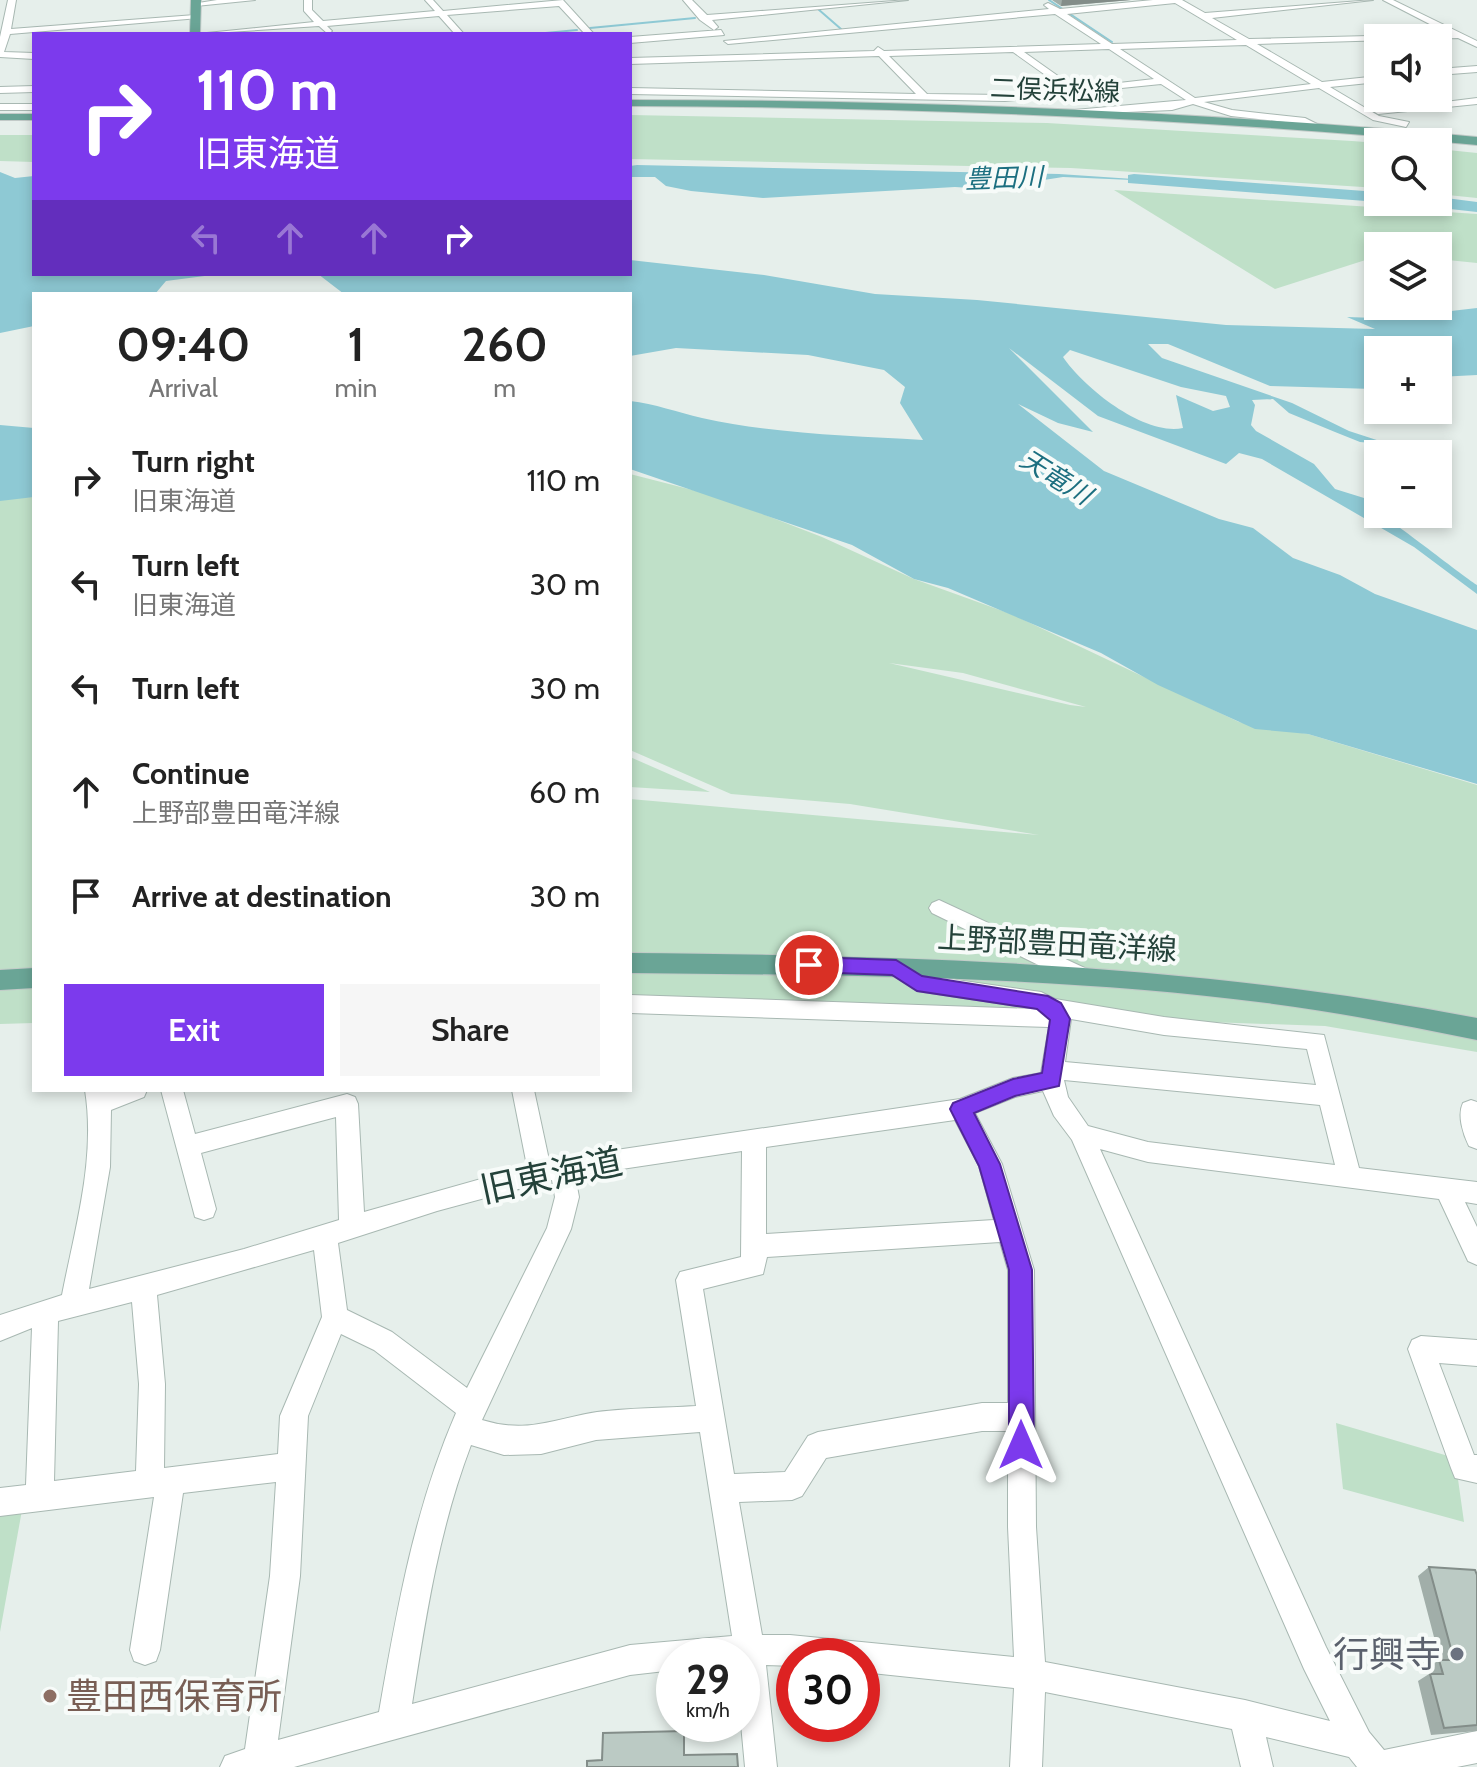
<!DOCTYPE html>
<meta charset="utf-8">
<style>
:root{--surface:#fff;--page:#f6f6f6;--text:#222;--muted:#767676;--accent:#7c3aed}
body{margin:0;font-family:Cabin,"Noto Sans JP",sans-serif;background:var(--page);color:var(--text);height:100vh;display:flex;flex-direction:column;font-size:30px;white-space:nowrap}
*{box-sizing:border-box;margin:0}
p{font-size:26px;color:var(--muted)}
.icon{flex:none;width:44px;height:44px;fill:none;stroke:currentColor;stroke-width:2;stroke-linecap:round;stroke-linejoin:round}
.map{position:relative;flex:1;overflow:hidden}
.panel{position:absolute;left:32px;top:292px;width:600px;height:800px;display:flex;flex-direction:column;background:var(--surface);border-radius:0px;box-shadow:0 4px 12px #0003}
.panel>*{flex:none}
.banner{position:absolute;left:32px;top:32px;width:600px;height:244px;border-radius:0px;box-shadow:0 4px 12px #0003;background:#7c3aed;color:#fff;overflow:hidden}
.fabs{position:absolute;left:1364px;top:24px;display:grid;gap:16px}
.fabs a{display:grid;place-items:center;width:88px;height:88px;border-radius:0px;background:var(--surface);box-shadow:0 4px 12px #0003;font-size:40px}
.speed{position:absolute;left:656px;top:1638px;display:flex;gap:16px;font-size:40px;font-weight:700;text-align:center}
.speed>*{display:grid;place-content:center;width:104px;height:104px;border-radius:50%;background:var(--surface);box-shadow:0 4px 12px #0003;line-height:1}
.speed small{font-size:20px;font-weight:400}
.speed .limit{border:12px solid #d22;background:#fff;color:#111}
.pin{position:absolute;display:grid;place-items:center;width:68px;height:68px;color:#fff;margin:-34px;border:4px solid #fff;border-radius:50%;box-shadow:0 2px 8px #0007}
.me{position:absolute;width:88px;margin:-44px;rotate:0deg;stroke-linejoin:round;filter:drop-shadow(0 0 6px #0008)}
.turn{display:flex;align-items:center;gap:28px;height:168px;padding:0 32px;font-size:36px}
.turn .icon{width:104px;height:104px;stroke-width:2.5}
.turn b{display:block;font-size:56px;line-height:68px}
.lanes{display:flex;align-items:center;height:76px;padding:0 32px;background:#0003;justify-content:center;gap:40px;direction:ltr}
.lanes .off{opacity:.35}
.eta{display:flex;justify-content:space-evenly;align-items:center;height:136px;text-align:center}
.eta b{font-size:48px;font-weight:600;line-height:56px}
.cta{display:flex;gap:16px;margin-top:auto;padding:16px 32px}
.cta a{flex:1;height:92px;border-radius:0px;background:var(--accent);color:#fff;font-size:32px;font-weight:600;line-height:92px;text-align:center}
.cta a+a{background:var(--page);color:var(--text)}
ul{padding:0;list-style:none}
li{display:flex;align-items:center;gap:24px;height:104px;padding:0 32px}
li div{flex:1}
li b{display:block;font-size:30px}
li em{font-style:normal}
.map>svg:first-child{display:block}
.green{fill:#bfe0c8;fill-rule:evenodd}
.water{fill:#8ec9d4;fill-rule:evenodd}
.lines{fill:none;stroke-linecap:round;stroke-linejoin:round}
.stream{stroke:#8ec9d4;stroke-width:2}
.river{fill:#8ec9d4;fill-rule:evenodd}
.minor-casing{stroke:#a8b8b2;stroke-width:2}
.major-casing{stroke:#c2cac8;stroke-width:2}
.minor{fill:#fff;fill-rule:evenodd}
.major{fill:#6aa596;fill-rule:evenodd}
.wall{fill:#a1aea9}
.shaded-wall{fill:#838d89}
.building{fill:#bbcac4;stroke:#838d89;stroke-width:2}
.route{fill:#7c3aed;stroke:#51269a;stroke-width:2}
.worship-dot{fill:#6b7280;stroke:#f7fbf9;stroke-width:3}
.education-dot{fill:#8d6e63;stroke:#f7fbf9;stroke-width:3}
.labels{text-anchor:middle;stroke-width:8;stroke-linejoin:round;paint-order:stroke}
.far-street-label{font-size:26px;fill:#24423a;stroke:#f7fbf9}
.far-water-label{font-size:26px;font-style:italic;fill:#1c6f80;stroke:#f7fbf9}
.street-label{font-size:30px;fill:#24423a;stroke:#f7fbf9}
.near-street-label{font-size:36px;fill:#24423a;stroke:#f7fbf9}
.near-worship-label{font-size:36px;fill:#5b616d;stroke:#f7fbf9;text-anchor:end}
.near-education-label{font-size:36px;fill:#785e54;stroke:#f7fbf9;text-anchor:start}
</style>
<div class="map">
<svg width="1477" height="1767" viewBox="0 0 1477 1767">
<rect width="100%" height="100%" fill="#e6efeb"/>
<path class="green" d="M630,115L1047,123L1352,141L1378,143V188L1071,168L630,159Z
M0,135H34V162L0,161Z
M1438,149L1477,153V198L1438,194Z
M1114,190L1477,214V263L1438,259V246H1378V256L1275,289Z
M630,474L716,496L822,537L914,579L1011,614L1239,722L1308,734L1477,785V1052L1325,1026L838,1009L630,1012V799L1039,835L850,804L731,794L630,750ZM889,663L963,673L1086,707L1070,705Z
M34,497V1023L0,1024V498Z
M630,757L710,792L630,787Z
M1336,1423L1455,1458L1464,1522L1343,1489Z
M24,1499L0,1632V1502Z"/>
<path class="water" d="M637,165L1059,174L1178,182L1063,177L1031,182L1018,191L955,187L763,198L691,191L666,186L655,177H630V166Z
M0,172L15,178L34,176V274H220L166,281L155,294H34V326L0,333Z
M630,260L764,275L875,294L977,300L1226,325L1375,329L1347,317L1376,318L1379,316L1376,313L1393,306L1451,311L1477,308V375L1438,377V350H1378V387L1374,389L1270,386L1168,344H1148L1162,358L1292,403L1349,431L1392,445L1360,442L1335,432L1289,413L1273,399L1252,400L1255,405L1251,425L1256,431L1314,464L1335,489L1364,498L1378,509V514C1385,514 1461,575 1477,585V594L1414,547L1262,459L1239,453L1226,464L1098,416L1009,348L1093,432L1058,423L1018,404L1104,471L1219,519L1253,528L1293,558L1340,575L1375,594L1477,630V784L1308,734L1255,729L1158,685L1101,653L948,588L914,579L852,545L630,469V401C655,404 677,412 702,418C774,434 850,436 923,440L900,403L905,387L884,370L808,355L676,348L630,356V294H344L318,274H630ZM1070,350L1181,387L1226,396L1230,407L1213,411L1176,395L1183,428C1144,436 1084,388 1063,357Z
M0,425L34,428V497L0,501Z"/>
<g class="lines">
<path class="stream" d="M1049,0L1112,42
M818,9L841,29
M590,28L695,18
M535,34L577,30"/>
<path class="river" d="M1134,174L1378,192L1379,202L1128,183V175Z
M1438,197L1477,202V212L1432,207L1423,202H1438Z"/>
<defs>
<path id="minor" d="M8,0H16L11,29L195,15L199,18L10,34L4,52L34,53V59L0,57V37Z
M217,0H255L196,6L192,4Z
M304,0H312V10L323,21L435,11L425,0H433L443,11L563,0L594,34H585L559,6L447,15L464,34H455L439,16L327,26L332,31L328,34L319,26L197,34L314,22L304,11Z
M683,0H692L707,15L908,0L712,20L718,27L714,30L700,20Z
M1153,0H1182L1205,13L1373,0L1212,18L1249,39L1449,34L1383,0H1393L1477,41V47L1458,38L1257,44L1322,82L1378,76V82L1330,87L1379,116L1409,122L1406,127L1373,120L1319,88L1204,102L1232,110L1305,118L1317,124L1314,129L1303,124L1231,116L1193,104L1172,110L1057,115L1052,112L1186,100L1161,84L1082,92L1078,97L1071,94L1005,101L630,94V88L916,94L879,56L630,64V58L874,51L878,47L884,51L1101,44L1055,14L728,44L724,41L1049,9L1044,5L1048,3L1060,9ZM1175,3L1237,40L1112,44L1067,14ZM1246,45L1311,84L1195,98L1120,49ZM1109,49L1154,79L1075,88L1024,52ZM1013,52L1065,89L1005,95L927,94L889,56Z
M721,30L724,35L630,43V37Z
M1477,66V72L1438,75V69Z
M34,86V92L0,93V87Z
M1477,98V104L1378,114L1373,111Z
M0,104H34V110H0Z
M939,900L1089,970L1092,976L1089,982H1073L932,913L929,908L932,903Z
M896,959L922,975L1041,992L1055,999L1164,1017L1324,1035L1359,1168L1477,1182V1204L1465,1202L1477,1227V1265L1468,1261L1439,1199L1148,1162L1100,1149L1326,1647L1369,1732L1384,1750L1477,1731V1763L1457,1767H1357L1349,1757L1266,1737L1273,1767H1241L1232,1729L1045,1692L1042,1767H1010L1014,1688L862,1672V1656H794V1666L766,1665L777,1767H745L741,1724L742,1656H674V1670L630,1675L294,1767H220L225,1756L245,1749L270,1576L276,1482L183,1493L160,1650L156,1661L145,1665L134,1661L130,1650L154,1497L0,1516V1488L26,1485L32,1328L0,1341V1315L62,1295C75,1228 96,1159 85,1090H147L144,1097L111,1110L110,1167L89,1289L244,1249L339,1220L336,1117L201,1153L216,1209L213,1217L204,1220L195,1217L161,1090H183L195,1134L347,1094L355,1097L358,1104L364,1212L527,1166L512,1090H534L549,1160L960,1099L1013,1078L1041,1073L1049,1027L630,1013V995L1036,1009L917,991L889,973L885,967L889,961ZM1071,1019L1164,1035L1307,1049L1316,1085L1065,1062ZM1064,1080L1320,1105L1335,1165L1148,1142L1088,1126L1068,1097ZM1043,1091L1054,1116L1072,1140L1304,1669L1330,1721L1245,1700L1045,1662L1036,1527L1034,1270L1002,1164L975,1113L1015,1097ZM955,1120L979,1166L994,1220L766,1234V1147ZM742,1151L741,1257L680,1272L676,1280L696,1406C663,1408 629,1408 597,1412C553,1419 527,1434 482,1420L571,1229L579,1197L575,1176ZM552,1180L555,1197L547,1228L467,1388L392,1332L347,1310L338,1243L437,1211ZM1000,1242L1008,1270V1403H982L818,1432L808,1436L785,1472L734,1474L703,1289L763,1274L767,1257ZM314,1250L322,1317L280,1416L278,1454L164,1468L165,1384L157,1295ZM132,1302L139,1384L136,1471L54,1481L58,1321ZM341,1334L374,1350L456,1413C414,1510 397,1609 379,1712L278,1740L300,1576L308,1416ZM982,1431H1008V1527L1014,1657L790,1635H762L739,1502L792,1500L802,1496L826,1458ZM700,1432L732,1636L630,1645L412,1704C426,1615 439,1529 471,1445L504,1455L541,1454L596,1440Z
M1471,1100L1477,1102V1149L1469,1146C1463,1134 1457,1115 1463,1103Z
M1421,1336L1477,1340V1366L1439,1363L1474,1455H1477V1483L1455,1478L1451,1468L1408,1349L1412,1340Z"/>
<path id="major" d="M191,0H201L200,34H190Z
M630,100C913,100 1195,111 1477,137V145C1195,118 913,107 630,106Z
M0,114H34V120H0Z
M630,953C920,956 1191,963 1477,1018V1040C1407,1026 1338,1012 1267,1003C1056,976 843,975 630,973Z
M34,968V988L0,990V970Z"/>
</defs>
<use href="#minor" class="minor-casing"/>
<use href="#major" class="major-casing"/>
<use href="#minor" class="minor"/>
<use href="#major" class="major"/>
</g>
<path class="wall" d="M1052,0H1131L1061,6Z
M1429,1567L1477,1575V1731L1431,1735L1418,1681L1429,1674L1427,1667L1440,1660L1418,1576Z"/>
<path class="shaded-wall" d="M1062,0H1131L1061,6Z"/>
<path class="building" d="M1429,1567L1475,1570L1477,1575V1725L1444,1728L1430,1674H1443L1439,1660H1454Z
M684,1731V1755L737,1754L738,1767H587V1761L602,1760L603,1733Z"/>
<path class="route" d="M809,957L896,960L922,976L1048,996L1061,1003L1070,1019L1059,1086L1015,1096L974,1113L1000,1164L1032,1270L1034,1445L1030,1454L1021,1457L1013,1454L1009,1445V1270L979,1166L950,1109L953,1103L1013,1079L1042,1073L1050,1020L1037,1009L917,991L892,975L809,972L799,965Z"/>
<circle class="worship-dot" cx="1457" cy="1654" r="8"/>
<circle class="education-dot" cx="50" cy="1696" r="8"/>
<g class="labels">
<g class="far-street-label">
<text transform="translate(1055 90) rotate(2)" y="9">二俣浜松線</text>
</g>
<g class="far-water-label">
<text transform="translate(1004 178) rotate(-2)" y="9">豊田川</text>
<text transform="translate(1056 477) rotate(32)" y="9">天竜川</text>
</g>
<g class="street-label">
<text transform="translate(1057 944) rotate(3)" y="10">上野部豊田竜洋線</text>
</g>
<g class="near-street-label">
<text transform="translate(551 1175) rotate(-12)" y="13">旧東海道</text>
</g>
<g class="near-worship-label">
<text x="1441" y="1667">行興寺</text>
</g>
<g class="near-education-label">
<text x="66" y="1709">豊田西保育所</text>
</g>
</g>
</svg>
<div class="fabs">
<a><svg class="icon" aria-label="sound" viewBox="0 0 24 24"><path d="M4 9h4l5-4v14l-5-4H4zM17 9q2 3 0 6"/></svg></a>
<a><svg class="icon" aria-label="search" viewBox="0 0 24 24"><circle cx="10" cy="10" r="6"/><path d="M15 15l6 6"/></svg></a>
<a><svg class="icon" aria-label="layers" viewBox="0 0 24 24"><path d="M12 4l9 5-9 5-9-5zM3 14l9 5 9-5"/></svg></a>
<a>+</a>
<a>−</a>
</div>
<div class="speed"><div>29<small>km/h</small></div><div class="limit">30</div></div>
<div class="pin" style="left:809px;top:965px;background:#d93025"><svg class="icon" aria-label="arrive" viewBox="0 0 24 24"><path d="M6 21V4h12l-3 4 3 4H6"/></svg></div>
<svg class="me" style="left:1021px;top:1445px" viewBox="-20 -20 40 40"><path d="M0-17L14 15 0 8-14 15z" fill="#7c3aed" stroke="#fff" stroke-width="4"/></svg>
<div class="banner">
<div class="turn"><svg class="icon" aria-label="right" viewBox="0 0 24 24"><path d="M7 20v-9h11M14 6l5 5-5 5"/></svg><div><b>110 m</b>旧東海道</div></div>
<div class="lanes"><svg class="icon off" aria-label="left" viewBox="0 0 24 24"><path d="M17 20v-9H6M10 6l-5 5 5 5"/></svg><svg class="icon off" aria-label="ahead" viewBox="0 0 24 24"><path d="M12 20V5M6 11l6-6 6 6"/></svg><svg class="icon off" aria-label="ahead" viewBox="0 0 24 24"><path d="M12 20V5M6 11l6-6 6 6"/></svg><svg class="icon" aria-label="right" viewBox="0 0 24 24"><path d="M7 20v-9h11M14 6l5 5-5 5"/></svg></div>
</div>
<section class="panel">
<div class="eta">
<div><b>09:40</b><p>Arrival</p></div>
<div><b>1</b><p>min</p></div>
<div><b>260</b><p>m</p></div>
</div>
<ul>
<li><svg class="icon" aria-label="right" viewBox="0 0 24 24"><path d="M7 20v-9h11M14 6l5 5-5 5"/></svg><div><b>Turn right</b><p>旧東海道</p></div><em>110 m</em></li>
<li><svg class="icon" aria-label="left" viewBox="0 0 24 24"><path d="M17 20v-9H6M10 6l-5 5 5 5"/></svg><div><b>Turn left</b><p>旧東海道</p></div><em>30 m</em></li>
<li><svg class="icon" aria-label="left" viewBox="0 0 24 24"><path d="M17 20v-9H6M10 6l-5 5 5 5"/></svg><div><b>Turn left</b></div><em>30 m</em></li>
<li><svg class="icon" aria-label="ahead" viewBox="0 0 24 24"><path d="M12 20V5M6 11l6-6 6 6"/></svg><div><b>Continue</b><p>上野部豊田竜洋線</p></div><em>60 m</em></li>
<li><svg class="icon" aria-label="arrive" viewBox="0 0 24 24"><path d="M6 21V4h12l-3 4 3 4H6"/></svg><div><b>Arrive at destination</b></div><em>30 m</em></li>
</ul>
<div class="cta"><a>Exit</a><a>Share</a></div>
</section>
</div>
